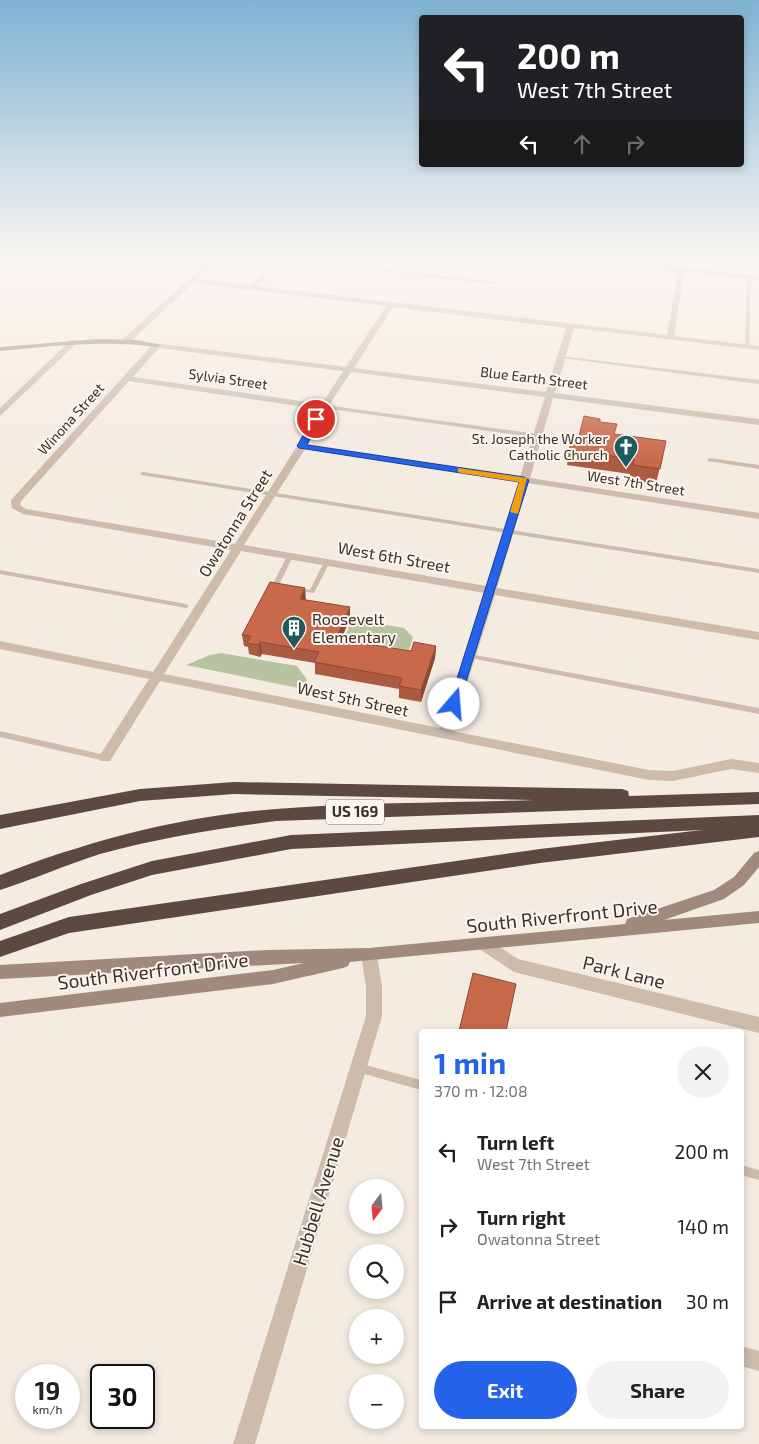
<!DOCTYPE html>
<meta charset="utf-8">
<style>
:root{--surface:#fff;--page:#f2f2f2;--text:#202124;--muted:#757577;--accent:#2563eb}
body{margin:0;font-family:"Exo 2",sans-serif;background:var(--page);color:var(--text);height:100vh;display:flex;flex-direction:column;font-size:19px;white-space:nowrap}
*{box-sizing:border-box;margin:0}
p{font-size:16px;color:var(--muted)}
.icon{flex:none;width:28px;height:28px;fill:none;stroke:currentColor;stroke-width:2;stroke-linecap:round;stroke-linejoin:round}
.map{position:relative;flex:1;overflow:hidden}
.details{position:absolute;left:419px;top:1029px;width:325px;height:400px;display:flex;flex-direction:column;background:var(--surface);border-radius:5px;box-shadow:0 2px 8px #0003}
.details>*{flex:none}
.top-card{position:absolute;left:419px;top:15px;width:325px;height:152px;border-radius:5px;box-shadow:0 2px 8px #0003;background:#202124;color:#fff;overflow:hidden}
.needle{width:32px;rotate:196deg}
.buttons{position:absolute;left:349px;top:1179px;display:grid;gap:10px}
.buttons a{display:grid;place-items:center;width:55px;height:55px;border-radius:50%;background:var(--surface);box-shadow:0 2px 8px #0003;font-size:25px}
.speed{position:absolute;left:15px;top:1364px;display:flex;gap:10px;font-size:25px;font-weight:700;text-align:center}
.speed>*{display:grid;place-content:center;width:65px;height:65px;border-radius:50%;background:var(--surface);box-shadow:0 2px 8px #0003;line-height:1}
.speed small{font-size:12px;font-weight:400}
.speed .limit{border:2px solid #111;border-radius:8px;background:#fff;color:#111}
.pin{position:absolute;display:grid;place-items:center;width:42px;height:42px;color:#fff;margin:-21px;border:2px solid #fff;border-radius:50%;box-shadow:0 1px 5px #0007}
.me{position:absolute;width:55px;margin:-28px;rotate:18deg;stroke-linejoin:round;filter:drop-shadow(0 0 4px #0008)}
.turn{display:flex;align-items:center;gap:18px;height:105px;padding:0 15px;font-size:22px}
.turn .icon{width:65px;height:65px;stroke-width:2.5}
.turn b{display:block;font-size:35px;line-height:42px}
.lanes{display:flex;align-items:center;height:48px;padding:0 15px;background:#0003;justify-content:center;gap:25px;direction:ltr}
.lanes .off{opacity:.35}
.round{display:grid;place-items:center;flex:none;width:52px;height:52px;border-radius:26px;background:var(--page)}
.overview{display:flex;align-items:center;justify-content:space-between;height:85px;padding:0 15px}
h1{font-size:30px;font-weight:700;line-height:38px;color:var(--accent)}
.button{display:flex;gap:10px;margin-top:auto;padding:10px 15px}
.button a{flex:1;height:58px;border-radius:30px;background:var(--accent);color:#fff;font-size:20px;font-weight:700;line-height:58px;text-align:center}
.button a+a{background:var(--page);color:var(--text)}
ul{padding:0;list-style:none}
li{display:flex;align-items:center;gap:15px;height:75px;padding:0 15px}
li div{flex:1}
li b{display:block;font-size:19px}
li em{font-style:normal}
.map>svg:first-child{display:block}
.green{fill:#b8c4a0}
.lines{fill:none;stroke-linecap:round;stroke-linejoin:round}
.lane{fill:#cdbbac;fill-rule:evenodd}
.street{fill:#cdbbac;fill-rule:evenodd}
.secondary{fill:#a18a7d;fill-rule:evenodd}
.highway{fill:#5c4a42;fill-rule:evenodd}
.wall{fill:#ac5a40}
.shaded-wall{fill:#8c4a34}
.building{fill:#c8694b;stroke:#8c4a34}
.route{fill:#2563eb;stroke:#184099}
.slow{fill:#f59e0b}
.labels{text-anchor:middle;stroke-width:4;stroke-linejoin:round;paint-order:stroke}
.far-street-label{font-size:14px;fill:#3b302b;stroke:#fbf5ee}
.far-poi-label{font-size:14px;fill:#3b302b;stroke:#fbf5ee;text-anchor:end}
.shield{fill:#fbf5ee;stroke:#756b66;stroke-width:1}
.shield-label{font-size:15px;font-weight:bold;fill:#3b302b}
.street-label{font-size:16px;fill:#3b302b;stroke:#fbf5ee}
.poi-label{font-size:16px;fill:#3b302b;stroke:#fbf5ee;text-anchor:start}
.near-street-label{font-size:19px;fill:#3b302b;stroke:#fbf5ee}
</style>
<div class="map">
<svg width="759" height="1444" viewBox="0 0 759 1444">
<rect width="100%" height="100%" fill="#f4ebe1"/>
<path class="green" d="M352,619L404,628L413,637L409,650L344,639Z
M221,653L297,666L307,680L303,689L186,665L210,655Z"/>
<g class="lines">
<path class="lane" d="M275,260H279L254,289H250V287Z
M287,260H299L493,282L495,283L493,284L289,261Z
M749,276L751,277L749,346L747,347L745,346L747,277Z
M560,356L759,380V384L562,358H560Z
M325,405L538,434L541,436L538,438L323,408V406Z
M710,458L759,465V469L708,461L707,460Z
M143,472L759,569V573L141,475V473Z
M290,554L293,556L279,585L284,586L285,587L282,589L273,587L272,586L287,556Z
M327,560L330,562L314,593L293,590L292,589L293,588L295,587L310,590L324,562Z
M0,570L186,604L189,606L186,608L0,574Z
M468,654H470L759,708V714L470,658H468L466,656Z
M0,731L105,755L108,756L109,758L108,760L105,761L0,737Z
M358,1063L421,1080V1090L354,1071L353,1068L354,1065Z
M741,1165L759,1170V1180L741,1175Z"/>
<path class="street" d="M210,260H217L197,279L667,335L678,272L583,262L580,260H602L678,268L680,260H686L685,268L759,276V280L684,272L674,336L759,346V350L574,328L555,393L759,419V425L553,398L530,478L759,513V519L528,483L497,588L759,632V640L495,595L452,731L649,770L673,771L731,759L759,763V773L731,769L673,781L649,780L160,681L110,761H100L99,758L100,755L149,679L0,649V641L153,672L231,550L23,514L12,508L11,500L154,343L346,367L386,306L193,283L130,342H124V338ZM393,307L566,328L546,392L354,368ZM159,348L343,371L322,404L133,377ZM351,372L545,397L520,477L308,444L320,419ZM129,381L318,409L297,446L235,544L26,509L20,505L21,501ZM305,449L519,482L487,586L244,545ZM241,551L485,593L440,728L164,674Z
M71,340L78,342L0,416V408Z
M486,938L518,959L759,1017V1033L514,972L481,950L478,945L481,940Z
M369,948L374,950L377,955L382,987V1016L255,1444H233L366,1016V987L361,955L364,950Z
M741,1346L759,1351V1371L741,1366Z"/>
<path class="secondary" d="M98,339L137,340L161,345L157,347C104,340 53,346 0,351V347Z
M759,851V867L744,885L724,899L664,920L759,911V923L350,962L348,966L343,968L273,984L0,1017V1003L273,970L304,963L0,979V965L267,950L369,948L625,924L627,919L714,890L734,877L754,853Z"/>
<path class="highway" d="M234,782L622,789L628,791L629,796L759,792V804L276,821C217,829 158,838 100,854C66,865 34,879 0,890V875C88,841 181,816 276,809C361,802 449,803 534,800L234,794L140,801L0,829V815L140,789Z
M759,815V837L540,863L69,933L0,957V941L69,917L540,849L702,830L291,849L152,875L91,895L0,930V914L81,884L152,861L291,835Z"/>
</g>
<path class="wall" d="M600,422L615,434L666,441L656,484L629,480L630,474L567,465L569,450L578,440Z
M306,600L350,618L341,640L411,651L436,646L435,658L421,702L399,698V689L315,674V663L262,654L260,657L249,654L248,647L244,646L242,635Z"/>
<path class="shaded-wall" d="M305,588L306,600L300,599Z
M350,607V618L336,651V639Z
M260,642L262,654L260,657L259,645Z
M436,646L435,658L421,702V690Z"/>
<path class="building" d="M584,416L600,419V422L617,424L614,434L666,441L660,469L633,465L634,459L569,450L572,440H578Z
M270,582L305,588L300,599L350,607L336,639L411,651L414,642L436,646L421,690L399,686L402,678L314,662L319,652L260,642L259,645L247,643L251,636L242,635Z
M473,973L516,984L506,1031H459Z"/>
<linearGradient id="sky" x2="0" y2="1"><stop stop-color="#7eb2d2"/><stop offset="0.56" stop-color="#faf6f2"/><stop offset="1" stop-color="#faf6f2" stop-opacity="0"/></linearGradient>
<rect width="759" height="462" fill="url(#sky)"/>
<path class="route" d="M313,418L320,419L307,445L524,477L529,480L458,707H450L449,704L519,482L299,448L297,446Z"/>
<path class="slow" d="M458,468L527,478L518,514L510,512L519,482L461,473L458,472Z"/>
<defs>
<symbol id="church-pin" viewBox="-11 -11 22 30"><path d="M0 17L-7.5 6A9.5 9.5 0 1 1 7.5 6Z" fill="#1f5a5e" stroke="#fbf5ee"/><path d="M-1.2-6h2.4v3.5h3.3v2.4h-3.3V6h-2.4V-.1h-3.3v-2.4h3.3Z" fill="#fff"/></symbol>
<symbol id="building-pin" viewBox="-11 -11 22 30"><path d="M0 17L-7.5 6A9.5 9.5 0 1 1 7.5 6Z" fill="#1f5a5e" stroke="#fbf5ee"/><path d="M-4-6H4V6H1V3H-1V6H-4ZM-2.5-4.3h1.7v1.8h-1.7ZM.8-4.3h1.7v1.8H.8ZM-2.5-1h1.7V.8h-1.7ZM.8-1h1.7V.8H.8Z" fill="#fff"/></symbol>
</defs>
<g fill-rule="evenodd">
<use href="#church-pin" x="612" y="433" width="28" height="38"/>
<use href="#building-pin" x="280" y="614" width="28" height="38"/>
</g>
<g class="labels">
<g class="far-street-label">
<text transform="translate(534 378) rotate(7)" y="5">Blue Earth Street</text>
<text transform="translate(228 379) rotate(8)" y="5">Sylvia Street</text>
<text transform="translate(71 419) rotate(-48)" y="5">Winona Street</text>
<text transform="translate(636 483) rotate(9)" y="5">West 7th Street</text>
</g>
<g class="far-poi-label">
<text x="608" y="444">St. Joseph the Worker<tspan x="608" dy="16">Catholic Church</tspan></text>
</g>
<rect class="shield" x="326" y="799.5" width="58" height="25" rx="4"/>
<g class="shield-label">
<text x="355" y="817">US 169</text>
</g>
<g class="street-label">
<text transform="translate(235 523) rotate(-58)" y="6">Owatonna Street</text>
<text transform="translate(394 557) rotate(10)" y="6">West 6th Street</text>
<text transform="translate(353 699) rotate(12)" y="6">West 5th Street</text>
</g>
<g class="poi-label">
<text x="312" y="625">Roosevelt<tspan x="312" dy="18">Elementary</tspan></text>
</g>
<g class="near-street-label">
<text transform="translate(562 916) rotate(-6)" y="7">South Riverfront Drive</text>
<text transform="translate(153 971) rotate(-7)" y="7">South Riverfront Drive</text>
<text transform="translate(624 972) rotate(14)" y="7">Park Lane</text>
<text transform="translate(318 1201) rotate(-73)" y="7">Hubbell Avenue</text>
</g>
</g>
</svg>
<div class="buttons">
<a><svg class="needle" viewBox="-14 -14 28 28"><path d="M0-13l5 13h-10z" fill="#e53935"/><path d="M0 13l5-13h-10z" fill="#757577"/></svg></a>
<a><svg class="icon" aria-label="search" viewBox="0 0 24 24"><circle cx="10" cy="10" r="6"/><path d="M15 15l6 6"/></svg></a>
<a>+</a>
<a>−</a>
</div>
<div class="speed"><div>19<small>km/h</small></div><div class="limit">30</div></div>
<div class="pin" style="left:316px;top:419px;background:#d93025"><svg class="icon" aria-label="arrive" viewBox="0 0 24 24"><path d="M6 21V4h12l-3 4 3 4H6"/></svg></div>
<svg class="me" style="left:454px;top:704px" viewBox="-20 -20 40 40"><circle r="19" fill="#fff"/><path d="M0-13L10 11 0 6-10 11z" fill="#2563eb"/></svg>
<div class="top-card">
<div class="turn"><svg class="icon" aria-label="left" viewBox="0 0 24 24"><path d="M17 20v-9H6M10 6l-5 5 5 5"/></svg><div><b>200 m</b>West 7th Street</div></div>
<div class="lanes"><svg class="icon" aria-label="left" viewBox="0 0 24 24"><path d="M17 20v-9H6M10 6l-5 5 5 5"/></svg><svg class="icon off" aria-label="ahead" viewBox="0 0 24 24"><path d="M12 20V5M6 11l6-6 6 6"/></svg><svg class="icon off" aria-label="right" viewBox="0 0 24 24"><path d="M7 20v-9h11M14 6l5 5-5 5"/></svg></div>
</div>
<section class="details">
<div class="overview"><div><h1>1 min</h1><p>370 m · 12:08</p></div><a class="round"><svg class="icon" aria-label="close" viewBox="0 0 24 24"><path d="M6 6l12 12M18 6L6 18"/></svg></a></div>
<ul>
<li><svg class="icon" aria-label="left" viewBox="0 0 24 24"><path d="M17 20v-9H6M10 6l-5 5 5 5"/></svg><div><b>Turn left</b><p>West 7th Street</p></div><em>200 m</em></li>
<li><svg class="icon" aria-label="right" viewBox="0 0 24 24"><path d="M7 20v-9h11M14 6l5 5-5 5"/></svg><div><b>Turn right</b><p>Owatonna Street</p></div><em>140 m</em></li>
<li><svg class="icon" aria-label="arrive" viewBox="0 0 24 24"><path d="M6 21V4h12l-3 4 3 4H6"/></svg><div><b>Arrive at destination</b></div><em>30 m</em></li>
</ul>
<div class="button"><a>Exit</a><a>Share</a></div>
</section>
</div>
